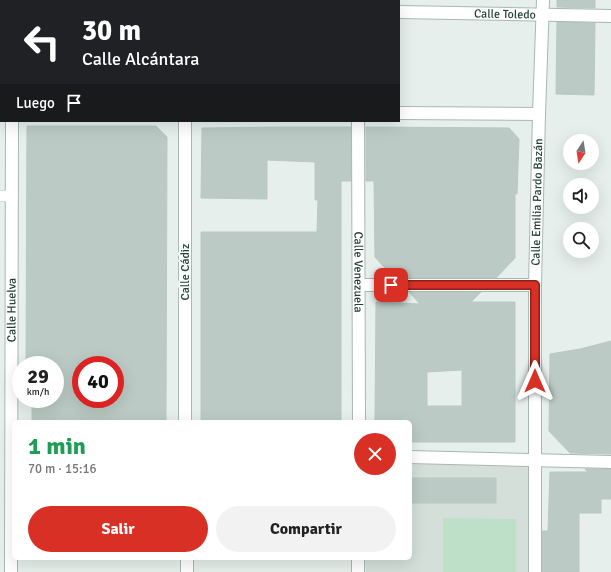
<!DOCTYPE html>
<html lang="es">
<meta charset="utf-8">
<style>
:root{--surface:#fff;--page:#f2f2f2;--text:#222;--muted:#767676;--accent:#d93025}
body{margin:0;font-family:Signika,sans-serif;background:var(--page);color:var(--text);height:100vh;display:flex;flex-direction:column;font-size:15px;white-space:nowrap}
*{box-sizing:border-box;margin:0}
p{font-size:13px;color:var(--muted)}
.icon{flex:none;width:22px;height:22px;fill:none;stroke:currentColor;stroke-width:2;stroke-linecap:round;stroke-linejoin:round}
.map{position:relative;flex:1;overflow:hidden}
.details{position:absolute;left:12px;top:420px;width:400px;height:140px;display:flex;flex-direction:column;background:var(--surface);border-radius:6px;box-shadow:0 4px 16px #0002}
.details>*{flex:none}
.guide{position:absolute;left:0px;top:0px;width:400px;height:122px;box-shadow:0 4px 16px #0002;background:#202124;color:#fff;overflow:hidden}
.needle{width:26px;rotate:192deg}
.fabs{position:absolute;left:563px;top:134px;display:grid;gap:8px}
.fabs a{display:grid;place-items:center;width:36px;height:36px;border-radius:50%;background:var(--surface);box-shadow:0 4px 16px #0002;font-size:20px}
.speed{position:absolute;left:12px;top:356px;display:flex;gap:8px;font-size:20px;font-weight:700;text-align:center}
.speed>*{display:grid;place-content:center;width:52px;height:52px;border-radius:50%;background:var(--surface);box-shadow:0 4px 16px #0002;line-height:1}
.speed small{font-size:10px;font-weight:400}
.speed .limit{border:6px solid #d22;background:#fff;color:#111}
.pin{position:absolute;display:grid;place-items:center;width:34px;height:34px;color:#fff;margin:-17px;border-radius:8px;box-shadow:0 2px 6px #0006}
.me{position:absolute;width:44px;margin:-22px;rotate:0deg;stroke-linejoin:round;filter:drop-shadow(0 0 3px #0008)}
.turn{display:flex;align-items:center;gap:14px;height:84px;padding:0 16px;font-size:18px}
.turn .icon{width:52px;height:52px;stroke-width:2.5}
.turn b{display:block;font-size:28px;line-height:34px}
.then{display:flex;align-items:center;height:38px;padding:0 16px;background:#0003;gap:8px;font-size:15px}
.round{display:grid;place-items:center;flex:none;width:42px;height:42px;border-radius:21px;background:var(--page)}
.headline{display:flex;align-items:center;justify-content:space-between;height:68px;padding:0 16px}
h1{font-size:24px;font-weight:700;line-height:30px;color:#1e9e55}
.cta{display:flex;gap:8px;margin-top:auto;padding:8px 16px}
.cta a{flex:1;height:46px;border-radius:24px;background:var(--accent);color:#fff;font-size:16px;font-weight:700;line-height:46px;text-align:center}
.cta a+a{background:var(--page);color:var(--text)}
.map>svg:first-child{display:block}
.built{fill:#d4dfda}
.green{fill:#bfe0c8}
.building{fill:#bbcac4;stroke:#b8c9c2;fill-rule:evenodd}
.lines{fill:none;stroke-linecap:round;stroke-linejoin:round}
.service-casing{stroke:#a8b8b2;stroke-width:12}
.minor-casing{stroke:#a8b8b2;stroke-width:14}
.tertiary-casing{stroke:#a8b8b2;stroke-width:14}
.service{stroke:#fff;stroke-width:11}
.minor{stroke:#fff;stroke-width:12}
.tertiary{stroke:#fff;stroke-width:12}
.route-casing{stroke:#8d1f18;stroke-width:10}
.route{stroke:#d93025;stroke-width:7}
.labels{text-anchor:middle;stroke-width:4;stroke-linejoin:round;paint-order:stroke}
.street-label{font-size:12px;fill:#24423a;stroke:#f7fbf9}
</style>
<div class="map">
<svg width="611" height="572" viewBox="0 0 611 572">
<rect width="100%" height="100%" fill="#e6efeb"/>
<path class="built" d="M410,457L536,461L535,572H366L365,558H410Z"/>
<path class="green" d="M443,518L516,519V572H443Z"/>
<path class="building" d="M557,0H595V8L557,7Z
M557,22L595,23L594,95L556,94Z
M27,126H156L167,137L166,422H32V399H55V365H26ZM81,365H115V399H81Z
M276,127H351V181H341V422H201V232H317L318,200H315V162L267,160V199L201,198L202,128Z
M366,127L509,128L519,139L517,194H515V258L496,278H394L375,257L374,181H366Z
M409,292H481L471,302H515V442H410V422H375L376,302L420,304ZM462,370V406H427V372Z
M611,341V454L570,453L549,431L550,354L580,349Z
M585,469H611V499H601V513H579V572H542V531H548L550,472H588Z
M410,478H496V503H410Z"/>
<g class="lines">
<defs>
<path id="service" d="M0,196H12"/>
<g id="minor">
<path d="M15,0V1"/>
<path d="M185,1V0"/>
<path d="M0,6H1"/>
<path id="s1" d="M399,12L611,16"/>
<path d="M0,113H1"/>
<path d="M399,113L539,114"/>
<path d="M359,285H535"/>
<path d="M185,422V121"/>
<path d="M410,457L611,462"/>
<path d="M187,558V572"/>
<path id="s2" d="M11,572L12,121"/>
</g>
<g id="tertiary">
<path d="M360,1V0"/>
<path id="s3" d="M358,121L359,422"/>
<path d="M358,572V558"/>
<path id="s4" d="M535,572V285L539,114L543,0"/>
</g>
</defs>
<use href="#service" class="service-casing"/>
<use href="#minor" class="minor-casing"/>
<use href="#tertiary" class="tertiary-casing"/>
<use href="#service" class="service"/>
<use href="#minor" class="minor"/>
<use href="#tertiary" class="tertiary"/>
</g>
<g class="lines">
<defs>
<path id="route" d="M391,285H535V381"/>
</defs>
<use href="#route" class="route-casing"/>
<use href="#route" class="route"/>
</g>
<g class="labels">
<g class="street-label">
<text dy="4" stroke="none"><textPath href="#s1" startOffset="106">Calle Toledo</textPath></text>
<text dy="4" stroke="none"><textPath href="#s4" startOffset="370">Calle Emilia Pardo Bazán</textPath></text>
<text dy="4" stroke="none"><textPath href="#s3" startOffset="151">Calle Venezuela</textPath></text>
<text transform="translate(185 272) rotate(-90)" y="4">Calle Cádiz</text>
<text dy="4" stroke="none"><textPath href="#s2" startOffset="262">Calle Huelva</textPath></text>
</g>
</g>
</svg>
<div class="fabs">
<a><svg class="needle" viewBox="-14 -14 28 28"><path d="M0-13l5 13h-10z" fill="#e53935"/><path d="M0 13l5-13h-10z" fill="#767676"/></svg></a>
<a><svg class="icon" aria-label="sound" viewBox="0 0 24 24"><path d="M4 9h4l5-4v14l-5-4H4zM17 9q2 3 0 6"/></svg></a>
<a><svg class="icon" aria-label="search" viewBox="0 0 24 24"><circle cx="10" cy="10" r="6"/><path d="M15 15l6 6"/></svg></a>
</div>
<div class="speed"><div>29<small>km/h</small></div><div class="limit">40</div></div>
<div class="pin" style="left:391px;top:285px;background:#d93025"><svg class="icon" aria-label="arrive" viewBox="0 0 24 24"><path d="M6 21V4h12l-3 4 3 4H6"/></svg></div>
<svg class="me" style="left:535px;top:381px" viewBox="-20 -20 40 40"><path d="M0-17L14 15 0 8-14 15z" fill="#d93025" stroke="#fff" stroke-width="4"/></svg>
<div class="guide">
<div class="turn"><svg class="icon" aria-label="left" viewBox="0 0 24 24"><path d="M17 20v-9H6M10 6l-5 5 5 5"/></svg><div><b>30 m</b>Calle Alcántara</div></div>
<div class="then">Luego<svg class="icon" aria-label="arrive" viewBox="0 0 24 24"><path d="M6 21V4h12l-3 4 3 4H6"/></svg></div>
</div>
<section class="details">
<div class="headline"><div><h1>1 min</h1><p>70 m · 15:16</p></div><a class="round" style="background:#d93025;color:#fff"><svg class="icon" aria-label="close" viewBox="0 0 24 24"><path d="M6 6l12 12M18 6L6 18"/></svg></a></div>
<div class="cta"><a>Salir</a><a>Compartir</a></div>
</section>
</div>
